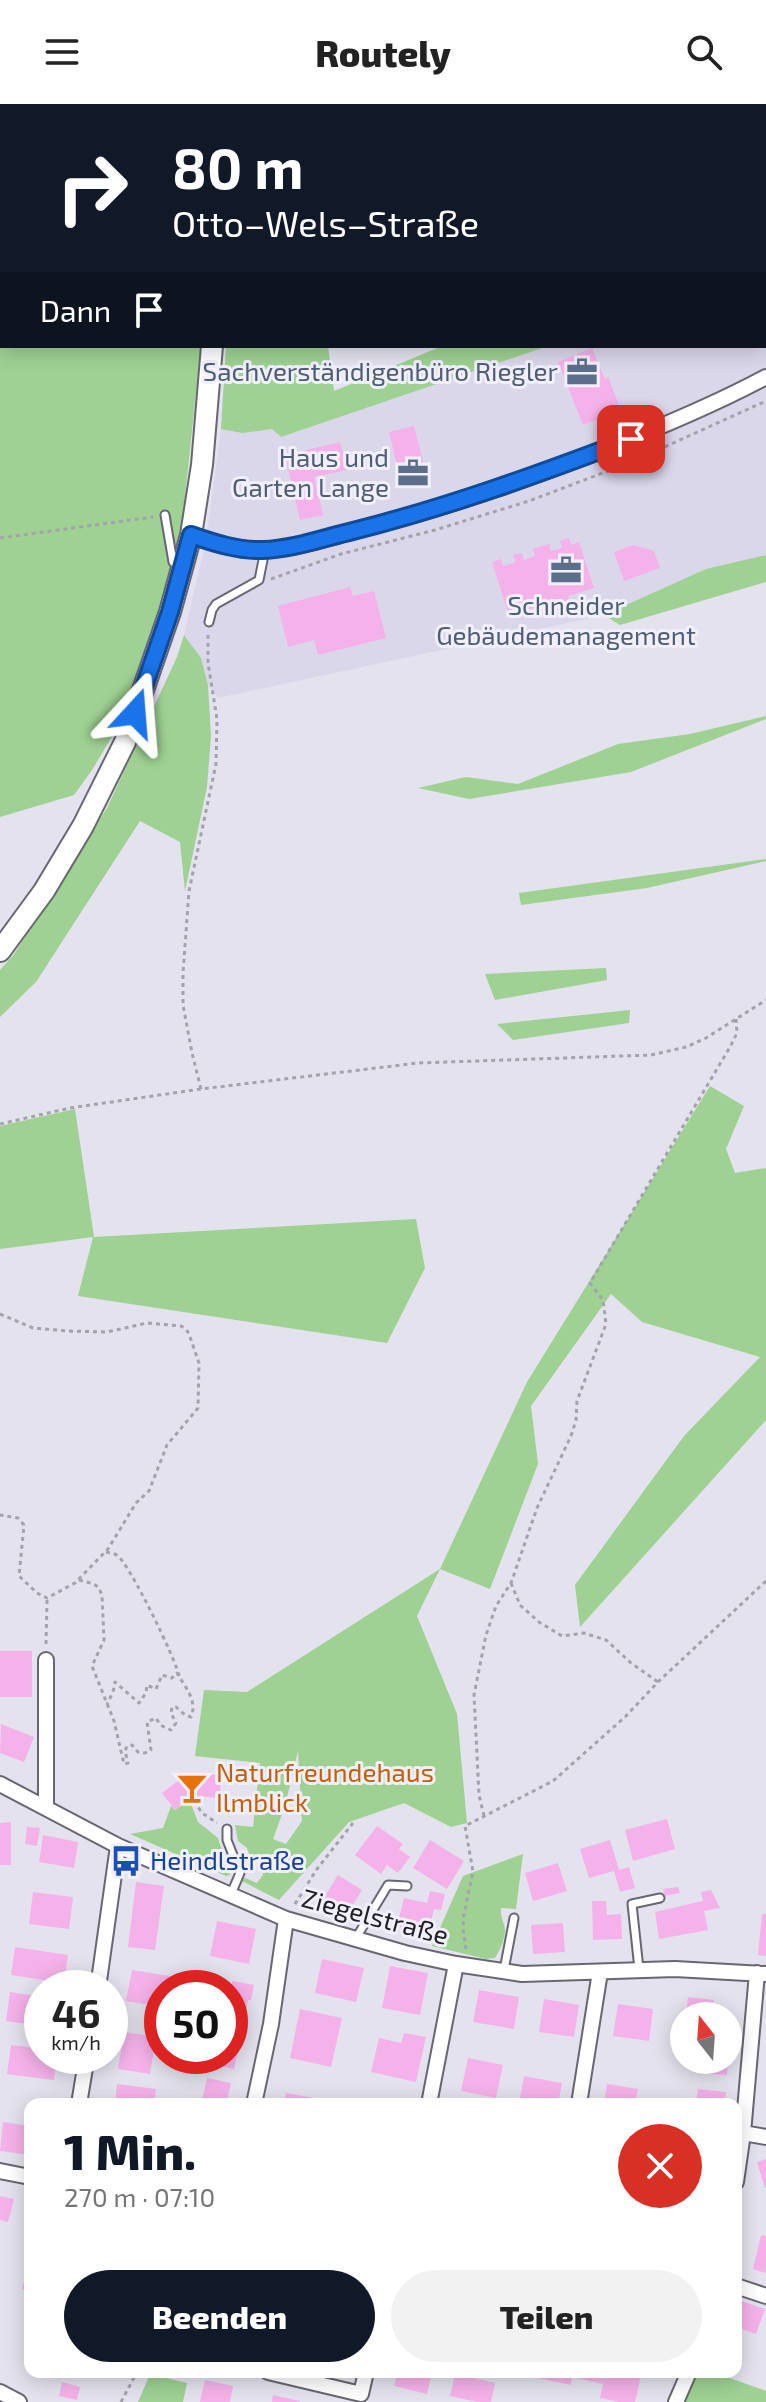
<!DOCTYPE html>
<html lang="de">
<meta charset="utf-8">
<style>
:root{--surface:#fff;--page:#f2f2f2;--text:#222;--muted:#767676;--accent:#111827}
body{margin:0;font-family:"Exo 2",sans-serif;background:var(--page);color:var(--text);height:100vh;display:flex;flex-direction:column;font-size:30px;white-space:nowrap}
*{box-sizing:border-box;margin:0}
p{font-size:26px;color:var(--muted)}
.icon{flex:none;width:44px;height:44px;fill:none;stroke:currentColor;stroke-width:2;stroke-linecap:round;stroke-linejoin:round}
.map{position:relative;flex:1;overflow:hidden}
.side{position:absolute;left:24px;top:1994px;width:718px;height:280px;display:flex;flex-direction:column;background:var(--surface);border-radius:16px;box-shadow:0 4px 20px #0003}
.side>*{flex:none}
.banner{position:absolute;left:0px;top:0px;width:766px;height:244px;box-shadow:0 4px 20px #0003;background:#111827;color:#fff;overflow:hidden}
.needle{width:52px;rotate:343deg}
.buttons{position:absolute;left:670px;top:1898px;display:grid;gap:16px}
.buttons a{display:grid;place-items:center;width:72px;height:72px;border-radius:50%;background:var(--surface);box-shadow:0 4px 20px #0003;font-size:40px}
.speed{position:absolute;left:24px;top:1866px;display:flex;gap:16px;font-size:40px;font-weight:700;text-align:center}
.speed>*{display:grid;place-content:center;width:104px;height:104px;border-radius:50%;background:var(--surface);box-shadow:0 4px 20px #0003;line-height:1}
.speed small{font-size:20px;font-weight:400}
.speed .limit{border:12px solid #d22;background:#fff;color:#111}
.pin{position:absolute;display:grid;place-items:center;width:68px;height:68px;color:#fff;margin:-34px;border-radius:16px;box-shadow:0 4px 12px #0006}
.me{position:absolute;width:88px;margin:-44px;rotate:19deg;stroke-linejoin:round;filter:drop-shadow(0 0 6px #0008)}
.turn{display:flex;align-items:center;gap:28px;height:168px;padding:0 40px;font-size:36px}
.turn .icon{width:104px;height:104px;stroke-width:2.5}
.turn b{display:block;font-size:56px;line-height:68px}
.then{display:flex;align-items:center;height:76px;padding:0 40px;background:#0003;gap:16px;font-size:30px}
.round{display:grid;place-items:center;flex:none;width:84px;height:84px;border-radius:42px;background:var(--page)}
.summary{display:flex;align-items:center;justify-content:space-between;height:136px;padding:0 40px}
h1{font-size:48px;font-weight:800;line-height:60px;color:var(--accent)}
.button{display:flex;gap:16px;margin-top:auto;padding:16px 40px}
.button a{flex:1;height:92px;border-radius:48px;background:var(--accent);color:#fff;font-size:32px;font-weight:800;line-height:92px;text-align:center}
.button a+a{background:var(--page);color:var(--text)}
header{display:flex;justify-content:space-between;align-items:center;height:104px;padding:0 40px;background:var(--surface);font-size:36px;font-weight:800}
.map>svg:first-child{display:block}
.built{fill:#dbd7eb}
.green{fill:#9ed192;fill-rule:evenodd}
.building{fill:#f5b2ea}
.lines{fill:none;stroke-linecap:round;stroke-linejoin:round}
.service-casing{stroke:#686671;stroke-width:11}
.minor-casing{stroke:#686671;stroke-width:18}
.secondary-casing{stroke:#686671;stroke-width:24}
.path{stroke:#a4a3ac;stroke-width:3;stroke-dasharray:4 4;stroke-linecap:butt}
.service{stroke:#fff;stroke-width:7}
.minor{stroke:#fff;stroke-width:14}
.secondary{stroke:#fff;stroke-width:20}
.route-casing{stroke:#114b97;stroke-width:20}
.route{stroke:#1a73e8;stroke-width:14}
.labels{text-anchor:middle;stroke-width:6;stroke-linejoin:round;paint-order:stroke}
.service-label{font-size:26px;fill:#4e5e75;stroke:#f2effc;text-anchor:end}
.food-label{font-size:26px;fill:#c56008;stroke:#f2effc;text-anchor:start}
.transit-label{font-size:26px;fill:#164399;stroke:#f2effc;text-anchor:start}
.street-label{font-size:26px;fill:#212025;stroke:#f2effc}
</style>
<header><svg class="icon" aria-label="menu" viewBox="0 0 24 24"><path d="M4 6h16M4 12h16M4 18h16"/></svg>Routely<svg class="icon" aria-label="search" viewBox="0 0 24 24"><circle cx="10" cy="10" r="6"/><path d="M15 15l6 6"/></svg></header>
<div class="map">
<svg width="766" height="2298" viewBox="0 0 766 2298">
<rect width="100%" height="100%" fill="#e4e2ee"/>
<path class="built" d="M766,119V458L604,511L218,594L208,581L201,554L184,531L206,436L221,325L242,329L272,325L281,333L548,242H764V120Z"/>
<path class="green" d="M249,0H451L452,2H248Z
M0,26L2,27V242H201L183,412L165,490L125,611L92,666L74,691L0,713Z
M226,242H328L334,287L442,242H548L281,333L272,325L242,329L221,325Z
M766,451V478L620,521L604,511L706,465Z
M184,531L201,554L208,581L211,632L207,683L185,787L180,738L140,717L36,878L0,913V866L14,850L107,704L177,553Z
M766,612V615L631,668L469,695L418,684L466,673L518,680L618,640L690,630Z
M766,755V757L647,784L521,801L519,789Z
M606,864L607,876L495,896L485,870Z
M630,906L629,919L513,936L497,920Z
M710,982L744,1002L726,1045L735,1069L766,1064V1316L580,1523L575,1481L684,1332L760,1253L642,1218L611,1190L531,1302L538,1360L490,1485L440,1465L417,1512L457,1610L467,1719L451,1723L404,1699L349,1718L279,1796L242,1777L245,1774L257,1779L263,1771L259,1758H252L247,1744L238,1737L235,1721L253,1723L260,1659L195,1652L204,1586L247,1588L440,1465L527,1278ZM298,1647L302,1717L286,1740L273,1735L285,1702Z
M75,1005L94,1133L416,1115L425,1164L387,1239L78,1192L93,1133L0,1145V1022Z
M189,1695L198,1718L218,1734L230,1771L226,1772L130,1730L163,1724L171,1702L175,1706Z
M523,1750L516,1805L501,1804C500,1813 504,1817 505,1826C505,1835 500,1846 495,1854L486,1855L432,1842L463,1772Z
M696,2268H713L766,2287V2298H682Z
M150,2270L187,2279L183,2298H138Z"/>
<path class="building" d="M592,244L605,275L608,273L621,306L583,321L558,258Z
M414,322L428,377L402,383L389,328Z
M340,338L347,366L314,373L323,411L300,416L285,351Z
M569,434L571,441L579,438L594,484L568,492L571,502L547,509L544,500L509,512L492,458L501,455L503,462L516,458L513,451L522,449L524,456L535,452L533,445L549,440L551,447L562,444L560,437Z
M633,441L654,447L660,464L624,477L614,448Z
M350,483L353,492L374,487L386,534L318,551L314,536L288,543L278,502Z
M0,1547H32V1593H0Z
M1,1620L34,1633L24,1658L0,1649Z
M188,1669L221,1671L220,1694L192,1692L175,1706L162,1689Z
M667,1715L675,1745L633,1757L625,1726Z
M11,1718V1761H0V1719Z
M377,1722L403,1740L399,1745L410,1753L398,1769L387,1761L381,1770L355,1751Z
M27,1723L40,1724L37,1742L25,1740Z
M43,1731L78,1738L74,1764L39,1758Z
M430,1736L464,1757L447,1785L413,1764Z
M610,1736L619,1766L629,1763L635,1784L620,1788L614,1767L589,1774L580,1745Z
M558,1759L567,1787L533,1797L525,1769Z
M338,1771L362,1786L346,1812L322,1797Z
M136,1778L164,1782L155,1846L128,1843Z
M678,1783L680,1789L664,1792L663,1785Z
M711,1786L720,1804L704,1807L708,1826L659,1835L655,1808L703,1797L701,1788Z
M430,1787L445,1790L441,1806L434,1805L428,1830L397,1822L404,1794L427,1799Z
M33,1788L73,1793L69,1825L29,1820Z
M592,1797H606L607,1811L621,1810L622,1835L593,1836Z
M762,1810H766V1852L758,1851Z
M217,1817L256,1825L249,1860L210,1852Z
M563,1819L565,1848L533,1850L531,1821Z
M15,1843L68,1851L64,1879L11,1871Z
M322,1855L364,1864L356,1898L315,1889Z
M390,1862L428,1869L420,1911L382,1904Z
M132,1866L170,1872L168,1884H162V1903L126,1897Z
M232,1877L254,1881L251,1896H248L243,1923L230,1920Z
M479,1886L519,1893L514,1925L473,1918Z
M10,1888L42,1893V1922L6,1917Z
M688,1893L714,1896L712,1912H686Z
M544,1895L579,1901L574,1933L539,1928Z
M618,1900L653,1905L649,1937L613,1932Z
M300,1905L342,1914L331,1963L290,1954Z
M124,1928L156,1933L150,1970L118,1965Z
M404,1929L426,1933L416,1978L371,1968L379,1934L401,1939Z
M11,1941L42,1945V1952H57L54,1976L7,1970Z
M230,1944L238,1946L234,1965L204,1959L206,1952H230Z
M468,1954L503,1961L496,1994L461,1987Z
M701,1956H728L727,1971L700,1969Z
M524,1972L562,1979L558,2000H519Z
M207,1974L231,1979L226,2000H201Z
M117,1980L156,1985L154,2000H115Z
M607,1980L638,1985L635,2000H604Z
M698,1985L726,1988L725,2000H696Z
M286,1989L320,1995L319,2000H284Z
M3,2018L30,2022V2051L0,2047Z
M766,2055V2084H765L757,2058Z
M0,2092L14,2095L8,2118L0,2116Z
M761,2131L766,2132V2169L753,2165Z
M29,2160H30V2187L22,2185Z
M738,2196L765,2205L756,2230L736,2223Z
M398,2268H432L427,2290L394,2282Z
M540,2268H627L641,2271L635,2298H619L600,2294L603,2280L572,2273L571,2281L538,2274Z
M455,2270L495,2279L491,2298H477L450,2292Z
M205,2276L233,2282L230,2298H200Z
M62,2278L80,2283L77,2296L59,2292Z
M273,2291L300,2297V2298H272Z"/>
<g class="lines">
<defs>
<path id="service" d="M165,411L173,458L180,465
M209,518L212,506L216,500L259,476L265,446
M227,1725V1736L240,1769L231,1790
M356,1834L388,1781L407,1782
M639,1865L632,1800L660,1794
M504,1866L514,1814"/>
<path id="minor" d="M464,0V2
M512,2L516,0
M712,2L715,0
M191,431C214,439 238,446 262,446C298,445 335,432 369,423C448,403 524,377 600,347C656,325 712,302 766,273
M0,1680L118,1742L286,1815L405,1849L456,1860L522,1870L675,1865L766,1870
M46,1703V1556
M98,1884L118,1742
M79,2000L87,1952
M254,2000L271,1920L286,1815
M429,2000L456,1860
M579,2000L600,1868
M743,2029L766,2033
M0,2067L30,2073
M736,2078L743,2029L757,1869
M736,2182L766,2192
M268,2268L361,2290L366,2268
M0,2288L19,2298
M676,2298L689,2268"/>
<path id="secondary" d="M234,2L235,0
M0,847L44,787L83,722L125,638L170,508L191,431L202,361L212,242"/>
</defs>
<use href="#service" class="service-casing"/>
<use href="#minor" class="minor-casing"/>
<use href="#secondary" class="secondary-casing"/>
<path class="path" d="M0,434L153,413
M271,475L341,450L435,426L529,397L629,359L766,297
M201,985L192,949L183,901V869L189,787L216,660L217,615L208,559V531
M0,1020L70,1004L201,985L418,959L651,951L686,943L706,934L766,896
M0,1210L33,1224L68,1227L107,1228L147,1219L181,1222L186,1225L189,1230L199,1259L198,1304L167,1341L149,1387L136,1399L108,1445L75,1479L47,1494L37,1489L19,1472L24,1421L18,1414L0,1411
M106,1448C110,1449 114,1449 118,1452C129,1460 176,1555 179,1572
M79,1476L94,1480L99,1484L102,1491L104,1536L92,1562L114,1617L124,1660L128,1659L125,1647L127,1642L132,1641L138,1648L145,1649L151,1646L147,1618L156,1614L160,1621L171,1626L176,1619L171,1609L172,1603H176L185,1611L191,1613C198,1597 185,1583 177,1569L172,1574L162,1571L156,1585L147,1581L146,1589L139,1599L115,1578L113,1588L107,1600
M511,1479L520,1501L539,1518L562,1532L584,1529L606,1536L631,1559L658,1578
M46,1540L47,1496
M194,1697L202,1709L217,1719
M484,1712L479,1691L474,1591L486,1531L496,1502L511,1479L537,1404L571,1332L576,1316L577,1297L606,1220L603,1196L590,1179L730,943L737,929L736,915
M295,1800L317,1765L353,1719
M466,1845L463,1825L464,1810L473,1768L465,1722L553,1677L625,1613L658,1578L766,1477
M121,2298L137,2268"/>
<use href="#service" class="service"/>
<use href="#minor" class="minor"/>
<use href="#secondary" class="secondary"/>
</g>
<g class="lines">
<defs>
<path id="route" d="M135,609L170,508L191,431C214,439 239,447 263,446C293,445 323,434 353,427C448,403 539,370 631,335"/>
</defs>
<use href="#route" class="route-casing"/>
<use href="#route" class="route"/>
</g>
<defs>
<symbol id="office-bare" viewBox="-9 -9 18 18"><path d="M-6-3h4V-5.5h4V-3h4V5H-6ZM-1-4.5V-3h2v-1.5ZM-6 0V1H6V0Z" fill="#5c6f8a" stroke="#f2effc" stroke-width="2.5" paint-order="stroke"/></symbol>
<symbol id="bar-bare" viewBox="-9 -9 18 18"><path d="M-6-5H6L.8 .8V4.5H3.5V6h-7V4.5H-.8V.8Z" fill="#e8710a" stroke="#f2effc" stroke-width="2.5" paint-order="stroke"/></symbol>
<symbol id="bus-bare" viewBox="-9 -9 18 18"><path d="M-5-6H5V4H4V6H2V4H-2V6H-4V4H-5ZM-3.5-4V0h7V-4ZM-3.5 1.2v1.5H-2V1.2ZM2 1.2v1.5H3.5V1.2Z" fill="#1a4fb4" stroke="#f2effc" stroke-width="2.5" paint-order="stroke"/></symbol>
</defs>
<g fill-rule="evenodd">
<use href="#office-bare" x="560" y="246" width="44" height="44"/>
<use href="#office-bare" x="391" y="347" width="44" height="44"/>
<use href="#office-bare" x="544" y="444" width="44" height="44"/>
<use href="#bar-bare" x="170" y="1662" width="44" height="44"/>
<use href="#bus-bare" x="104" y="1735" width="44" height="44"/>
</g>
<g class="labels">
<g class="service-label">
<text x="558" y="277">Sachverständigenbüro Riegler</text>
<text x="389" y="363">Haus und<tspan x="389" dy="30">Garten Lange</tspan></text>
<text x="566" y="511" text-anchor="middle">Schneider<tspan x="566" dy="30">Gebäudemanagement</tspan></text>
</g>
<g class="food-label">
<text x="216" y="1678">Naturfreundehaus<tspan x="216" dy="30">Ilmblick</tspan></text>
</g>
<g class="transit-label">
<text x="150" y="1766">Heindlstraße</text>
</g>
<g class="street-label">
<text transform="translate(375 1813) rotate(15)" y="9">Ziegelstraße</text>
</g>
</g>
</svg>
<div class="buttons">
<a><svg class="needle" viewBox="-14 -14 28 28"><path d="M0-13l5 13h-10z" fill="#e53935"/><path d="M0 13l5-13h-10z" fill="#767676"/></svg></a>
</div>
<div class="speed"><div>46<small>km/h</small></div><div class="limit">50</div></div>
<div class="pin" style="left:631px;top:335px;background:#d93025"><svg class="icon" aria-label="arrive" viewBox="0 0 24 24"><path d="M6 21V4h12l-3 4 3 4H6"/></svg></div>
<svg class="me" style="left:135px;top:609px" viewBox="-20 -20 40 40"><path d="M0-17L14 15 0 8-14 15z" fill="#1a73e8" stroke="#fff" stroke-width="4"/></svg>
<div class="banner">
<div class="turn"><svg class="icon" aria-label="right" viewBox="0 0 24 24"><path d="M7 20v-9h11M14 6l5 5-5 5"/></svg><div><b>80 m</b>Otto–Wels–Straße</div></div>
<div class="then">Dann<svg class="icon" aria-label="arrive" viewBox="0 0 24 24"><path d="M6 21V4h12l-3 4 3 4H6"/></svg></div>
</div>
<section class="side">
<div class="summary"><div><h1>1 Min.</h1><p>270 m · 07:10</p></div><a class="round" style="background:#d93025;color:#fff"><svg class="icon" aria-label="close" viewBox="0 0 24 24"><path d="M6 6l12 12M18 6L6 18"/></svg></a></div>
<div class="button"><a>Beenden</a><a>Teilen</a></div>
</section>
</div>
